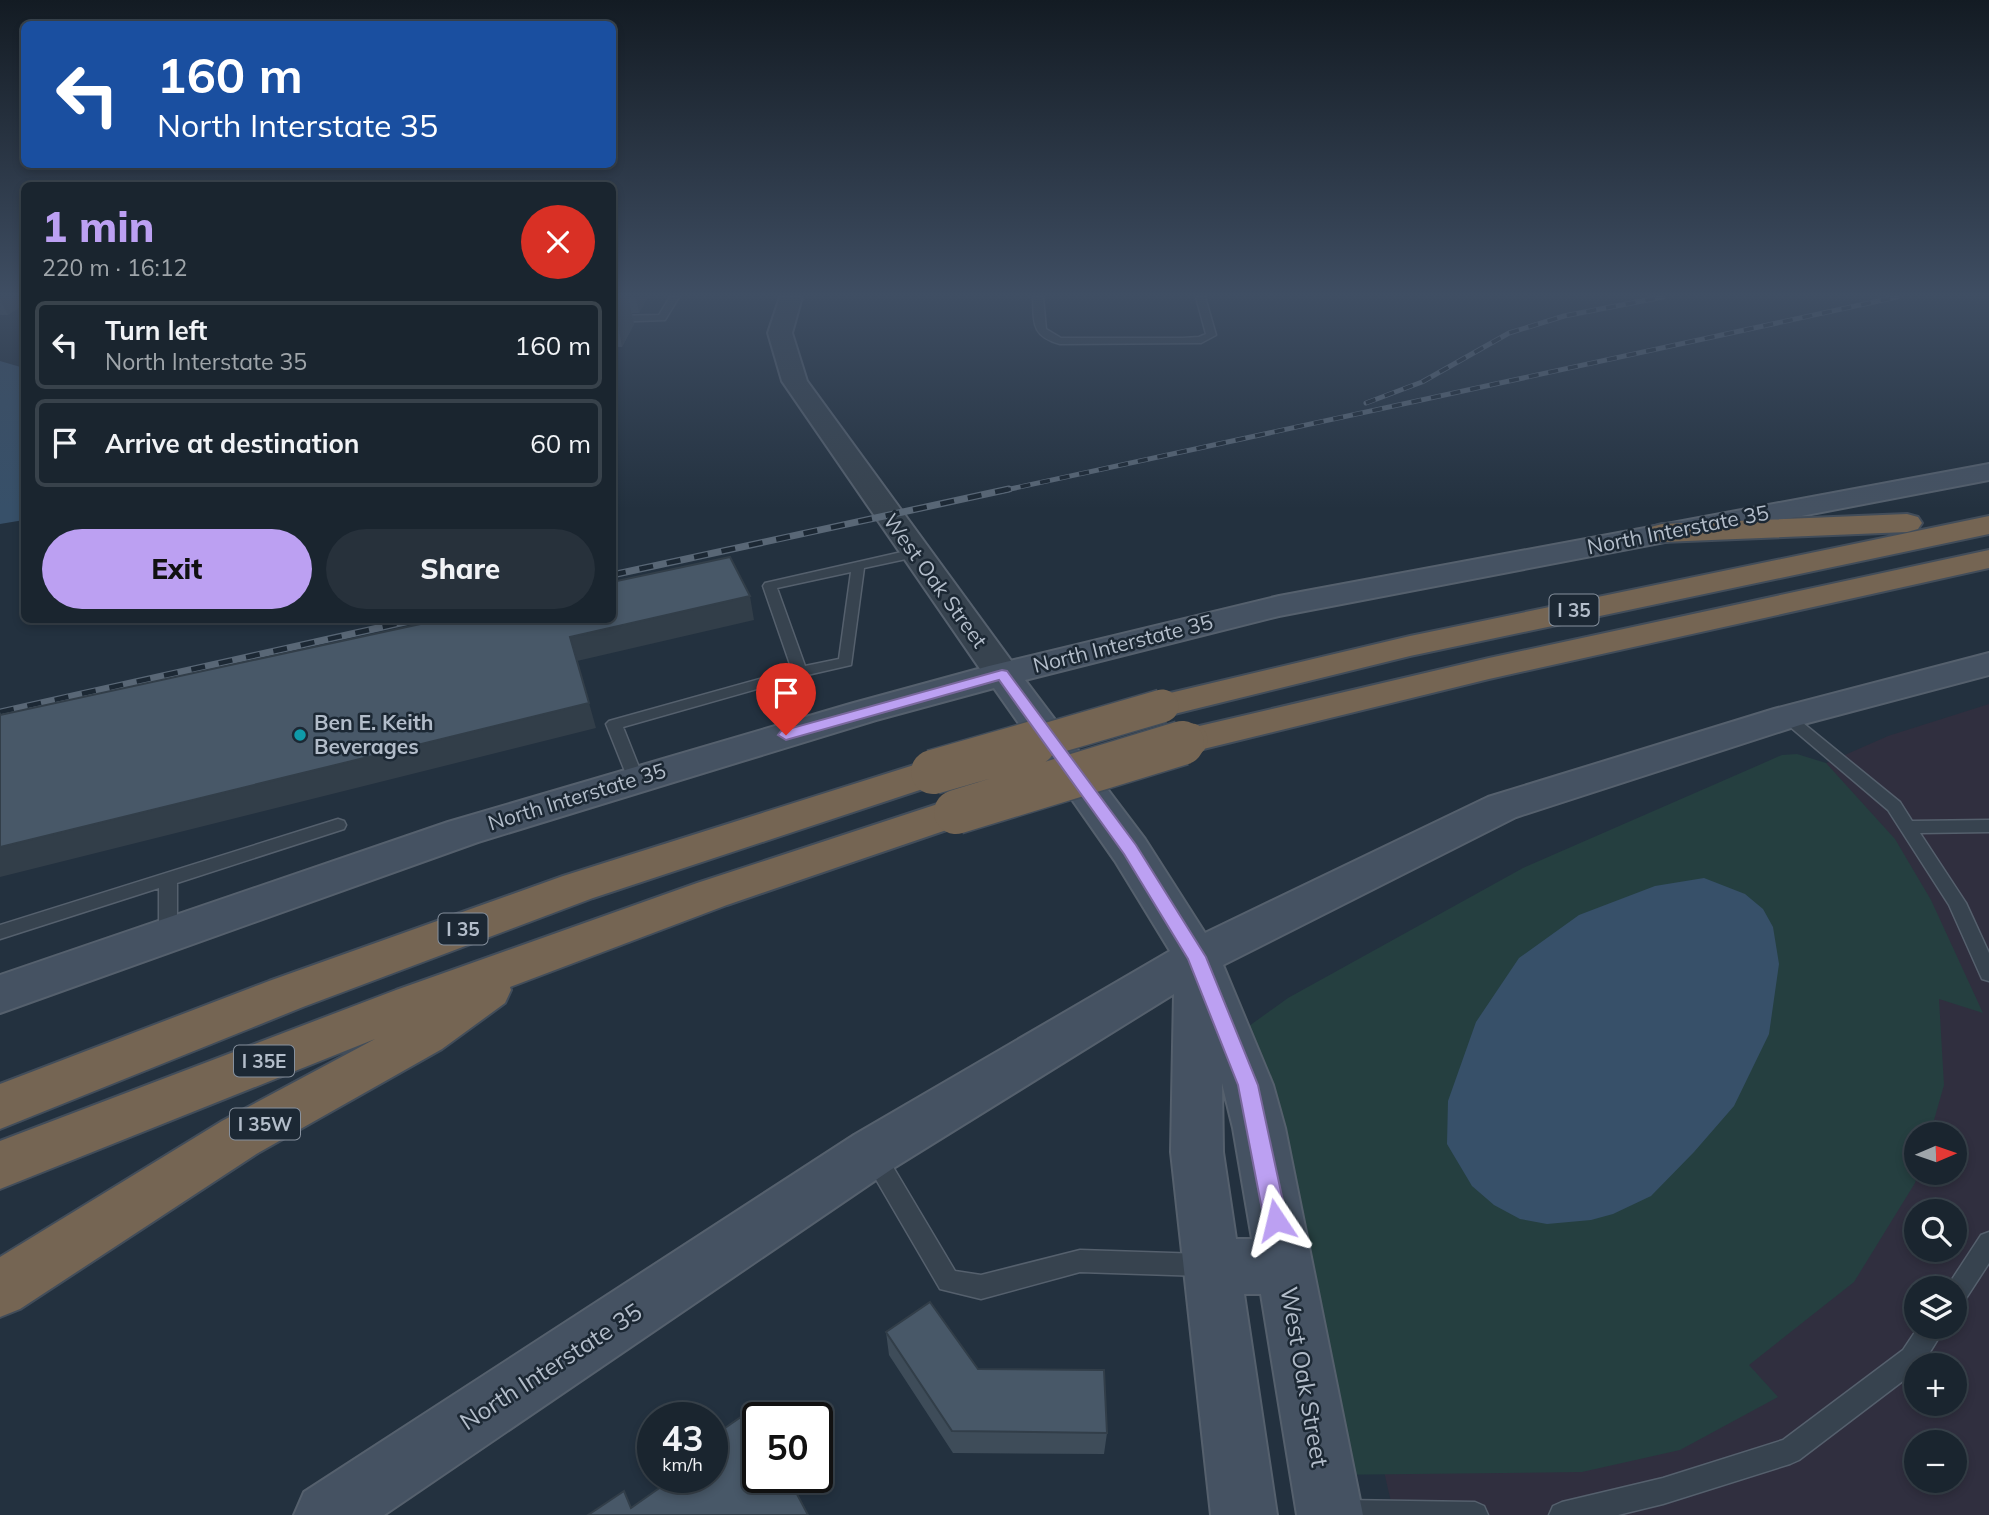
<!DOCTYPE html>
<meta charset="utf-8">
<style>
:root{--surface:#1a252f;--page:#27313b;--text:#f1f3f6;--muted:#9fa5aa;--line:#38424b;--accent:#bca0f2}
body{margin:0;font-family:Mulish,sans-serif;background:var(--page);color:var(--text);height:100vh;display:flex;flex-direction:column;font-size:26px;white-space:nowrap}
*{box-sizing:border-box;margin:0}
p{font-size:23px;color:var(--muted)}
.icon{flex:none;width:38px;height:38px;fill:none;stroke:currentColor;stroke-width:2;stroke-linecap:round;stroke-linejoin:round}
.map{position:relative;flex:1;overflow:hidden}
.side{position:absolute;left:21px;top:182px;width:595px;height:441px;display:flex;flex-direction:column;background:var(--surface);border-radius:10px;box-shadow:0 4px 10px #0003,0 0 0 2px var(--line)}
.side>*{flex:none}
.banner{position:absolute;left:21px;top:21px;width:595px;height:147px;border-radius:10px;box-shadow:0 4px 10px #0003,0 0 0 2px var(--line);background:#1a4fa0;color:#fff;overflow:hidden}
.needle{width:46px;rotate:88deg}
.buttons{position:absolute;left:1904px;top:1122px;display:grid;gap:14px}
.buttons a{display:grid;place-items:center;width:63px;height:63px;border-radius:50%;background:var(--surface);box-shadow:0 4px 10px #0003,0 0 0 2px var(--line);font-size:35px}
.speed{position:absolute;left:637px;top:1402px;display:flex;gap:14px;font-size:35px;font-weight:700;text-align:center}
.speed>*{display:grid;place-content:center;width:91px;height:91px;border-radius:50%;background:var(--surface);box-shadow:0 4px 10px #0003,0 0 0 2px var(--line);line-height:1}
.speed small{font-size:18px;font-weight:400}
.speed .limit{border:4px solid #111;border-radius:10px;background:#fff;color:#111}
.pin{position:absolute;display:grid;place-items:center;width:60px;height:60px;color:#fff;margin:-72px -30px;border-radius:50% 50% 50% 0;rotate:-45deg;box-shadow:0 0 7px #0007}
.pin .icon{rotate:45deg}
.me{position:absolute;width:77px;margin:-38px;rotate:350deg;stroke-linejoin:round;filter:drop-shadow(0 0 5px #0008)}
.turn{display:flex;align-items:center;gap:24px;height:147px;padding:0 21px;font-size:32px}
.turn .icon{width:91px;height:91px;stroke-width:2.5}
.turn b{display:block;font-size:49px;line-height:60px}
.round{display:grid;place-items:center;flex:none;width:74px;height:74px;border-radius:37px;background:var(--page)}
.overview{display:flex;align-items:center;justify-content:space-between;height:119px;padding:0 21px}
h1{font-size:42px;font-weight:800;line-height:52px;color:var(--accent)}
.primary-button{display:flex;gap:14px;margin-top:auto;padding:14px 21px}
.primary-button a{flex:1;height:80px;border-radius:42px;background:var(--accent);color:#111;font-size:28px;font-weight:800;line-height:80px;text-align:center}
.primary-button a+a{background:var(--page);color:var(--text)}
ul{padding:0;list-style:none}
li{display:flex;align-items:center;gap:21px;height:88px;margin:0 14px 10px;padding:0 7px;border:4px solid var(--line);border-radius:10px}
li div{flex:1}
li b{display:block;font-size:26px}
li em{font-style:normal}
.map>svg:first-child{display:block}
.medical{fill:#302f3f;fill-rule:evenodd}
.green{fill:#253f40}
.water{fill:#375069}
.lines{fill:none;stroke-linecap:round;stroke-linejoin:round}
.service-casing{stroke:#55606d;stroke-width:3}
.tertiary-casing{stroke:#55606d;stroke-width:4}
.secondary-casing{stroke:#55606d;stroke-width:4}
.motorway-casing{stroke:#424d5a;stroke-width:4}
.service{fill:#37434f;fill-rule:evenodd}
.tertiary{fill:#37434f;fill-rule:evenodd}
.secondary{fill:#455262;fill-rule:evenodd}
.motorway{fill:#756553;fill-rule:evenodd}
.rail-far1-casing{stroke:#596776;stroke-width:5}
.rail-casing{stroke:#596776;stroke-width:7}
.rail-far1{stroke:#1c2834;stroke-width:3.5;stroke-dasharray:10;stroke-linecap:butt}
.rail{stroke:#1c2834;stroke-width:4.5;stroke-dasharray:14;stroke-linecap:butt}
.motorway-bridge-far1-casing{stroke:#424d5a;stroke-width:36;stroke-linecap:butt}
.motorway-bridge-casing{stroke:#424d5a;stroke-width:47;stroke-linecap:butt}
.motorway-bridge-far1{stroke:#756553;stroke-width:33}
.motorway-bridge{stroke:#756553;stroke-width:44}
.wall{fill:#3e4c59}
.shaded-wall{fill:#323e49}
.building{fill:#485868;stroke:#323e49;stroke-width:2}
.route{fill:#bca0f2;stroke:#7a689d;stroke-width:2}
.culture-dot{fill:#0f9aa8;stroke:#1c2834;stroke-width:2.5}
.labels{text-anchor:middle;stroke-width:5;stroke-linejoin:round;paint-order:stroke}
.shield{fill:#1c2834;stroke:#86909d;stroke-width:2}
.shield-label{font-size:19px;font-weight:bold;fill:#b3bdca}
.street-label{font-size:21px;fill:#b3bdca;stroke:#1c2834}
.poi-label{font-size:21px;font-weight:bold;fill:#b3bdca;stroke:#1c2834;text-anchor:start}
.near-street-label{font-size:24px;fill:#b3bdca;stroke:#1c2834}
</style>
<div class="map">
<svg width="1989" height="1515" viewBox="0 0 1989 1515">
<rect width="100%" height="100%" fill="#23313f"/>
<path class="medical" d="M1989,704V1515H1394L1285,1041L1665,834L1888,736ZM1916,1134H1955V1172H1916ZM1916,1211H1955V1250H1916ZM1916,1288H1955V1326H1916ZM1916,1365H1955V1404H1916ZM1916,1442H1955V1480H1916Z"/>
<path class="green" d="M1797,754L1826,763L1895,839L1931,900L1983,1013L1939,999L1944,1085L1930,1134H1916L1918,1173L1915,1183L1854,1282L1749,1365L1778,1397L1680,1450L1582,1472L1322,1475L1242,1031L1288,998L1523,868L1782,755Z"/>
<path class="water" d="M0,361L24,368V520L0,524Z
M1704,878L1745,894L1763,909L1773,927L1779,964L1769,1034L1734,1106L1694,1152L1651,1196L1613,1214L1591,1220L1547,1224L1520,1219L1494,1205L1472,1186L1447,1144L1448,1101L1476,1022L1519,958L1579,915L1655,886Z"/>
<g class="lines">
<defs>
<path id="service" d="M670,297H679L665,320L612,322V316L659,315Z
M1033,297H1043L1046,329L1061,338H1183L1199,337L1206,334L1196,297H1205L1216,335L1201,343L1060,344C1031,336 1034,323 1033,297Z
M915,549L921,553L920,556L864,568L851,665L803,676L623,727L644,780L636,785L630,784L606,724L609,721L792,670L763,586L765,583ZM851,572L839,659L805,666L777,588Z
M1787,712L1792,714L1900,802L1912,821L1989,820V832L1920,833L1966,903L1989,953V981L1982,979L1949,905L1888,810L1782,720L1779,717L1782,714Z
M338,819L344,821L346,825L344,829L177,883V934L174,939L168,941L162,939L159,934V888L0,939V925Z
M875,1147L883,1150L955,1271L981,1275L1080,1250L1202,1254L1210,1257L1214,1265L1210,1273L1202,1276L1080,1272L981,1299L940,1289L867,1164L864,1157L867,1150Z
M1989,1232V1263L1963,1303L1955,1307V1288L1947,1287L1981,1235Z
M1919,1326H1946L1922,1365H1916V1371L1799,1460L1790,1464L1663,1504L1618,1515H1549L1553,1506L1562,1502L1663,1478L1783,1440L1903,1350Z
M1343,1500L1475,1502L1484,1506L1488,1515H1330L1334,1504Z"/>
<path id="tertiary" d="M780,297H802L792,333L807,381L1015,666L1020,674L1015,682L1002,685L989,682L782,381L768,333Z"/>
<path id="secondary" d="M1989,464V480L1279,616L1025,680L1145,839L1205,933L1488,797L1774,709L1989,653V675L1800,725L1516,817L1223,965L1273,1085L1285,1128L1363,1515H1297L1261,1294H1244L1277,1515H1211L1171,1152L1174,994L892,1169L384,1515H294L304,1492L854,1135L1170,951L1115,861L994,688L876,720L478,842L0,1013V975L448,822L850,704L989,666L1279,596ZM1222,1083L1233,1128L1252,1239H1236L1223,1152Z"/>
<path id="motorway" d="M1907,514L1918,517L1922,523L1918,529L1907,532L1662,542L1651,539L1647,533L1651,527L1662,524Z
M1989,516V534L1410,656L1162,717L1149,714L1144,706L1149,698L1410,636Z
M1989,550V568L1489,679L1191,752L1178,749L1172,740L1178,731L1489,658Z
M933,759L947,763L953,772L947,781L593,898L303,1007L0,1129V1084L269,981L563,876Z
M956,798L970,802L976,812L970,822L727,905L510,987L511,990L505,1003L442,1049L258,1153L20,1309L0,1317V1257L222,1121L375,1039L0,1189V1141L396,990L697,883Z"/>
</defs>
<use href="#service" class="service-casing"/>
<use href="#tertiary" class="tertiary-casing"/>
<use href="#secondary" class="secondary-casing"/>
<use href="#motorway" class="motorway-casing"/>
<use href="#service" class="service"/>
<use href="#tertiary" class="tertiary"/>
<use href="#secondary" class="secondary"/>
<use href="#motorway" class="motorway"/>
<defs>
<path id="rail-far1" d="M1366,403L1422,382L1509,333L1564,316L1663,297
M1001,491L1897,297"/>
<path id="rail" d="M612,575L1009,489
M0,712L414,620"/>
</defs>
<use href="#rail-far1" class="rail-far1-casing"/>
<use href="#rail" class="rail-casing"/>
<use href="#rail-far1" class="rail-far1"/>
<use href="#rail" class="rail"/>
<defs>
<path id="motorway-bridge-far1" d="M1028,745L1162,706
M1176,745L1191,740"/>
<path id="motorway-bridge" d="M933,772L1034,743
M956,812L1182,743"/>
</defs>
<use href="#motorway-bridge-far1" class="motorway-bridge-far1-casing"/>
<use href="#motorway-bridge" class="motorway-bridge-casing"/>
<use href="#motorway-bridge-far1" class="motorway-bridge-far1"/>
<use href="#motorway-bridge" class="motorway-bridge"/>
</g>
<path class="wall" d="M0,297H24V304L8,315H0Z
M612,297H648L639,313H632L634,324L622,347H612Z
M886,1332L978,1369L1107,1433L1104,1454L953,1453L889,1355Z"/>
<path class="shaded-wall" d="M0,297H24V304L8,315L0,299Z
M621,297H628L634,324L622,347L615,309Z
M636,297H648L639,313Z
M750,596L754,620L577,661L570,637Z
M589,703L596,728L0,877V847Z"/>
<path class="building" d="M612,297H621L615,309H612Z
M730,557L750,596L570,637L589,703L0,847V715L439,620H612V582Z
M930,1302L978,1369L1104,1370L1107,1433L952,1431L886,1332Z
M751,1410L758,1421V1477H788L808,1515H588L624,1491L631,1508L675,1477H712V1437Z"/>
<linearGradient id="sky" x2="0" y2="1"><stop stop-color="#131b23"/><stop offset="0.58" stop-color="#3f4e63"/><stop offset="1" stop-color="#3f4e63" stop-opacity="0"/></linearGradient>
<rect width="1989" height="509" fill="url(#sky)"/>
<path class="route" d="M1002,670L1007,671L1136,845L1206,957L1258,1085L1287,1220L1284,1228L1276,1231L1268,1228L1264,1220L1238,1085L1188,959L1124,854L999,680L786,740L778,735L781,731Z"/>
<circle class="culture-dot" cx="300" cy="735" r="7"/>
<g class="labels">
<g class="shield">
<rect x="1549.5" y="594.5" width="49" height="31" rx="5"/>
<rect x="438.5" y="913.5" width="49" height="31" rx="5"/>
<rect x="234" y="1045.5" width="60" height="31" rx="5"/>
<rect x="230" y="1108.5" width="70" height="31" rx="5"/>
</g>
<g class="shield-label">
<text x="1574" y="617">I 35</text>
<text x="463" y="936">I 35</text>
<text x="264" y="1068">I 35E</text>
<text x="265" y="1131">I 35W</text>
</g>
<g class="street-label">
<text transform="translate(1678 530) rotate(-11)" y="7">North Interstate 35</text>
<text transform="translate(935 581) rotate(54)" y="7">West Oak Street</text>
<text transform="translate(1123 644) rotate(-14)" y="7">North Interstate 35</text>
<text transform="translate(577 797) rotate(-17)" y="7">North Interstate 35</text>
</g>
<g class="poi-label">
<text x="314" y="730">Ben E. Keith<tspan x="314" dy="24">Beverages</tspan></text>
</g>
<g class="near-street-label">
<text transform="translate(551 1367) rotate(-33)" y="8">North Interstate 35</text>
<text transform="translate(1304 1377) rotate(80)" y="8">West Oak Street</text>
</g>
</g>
</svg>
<div class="buttons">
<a><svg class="needle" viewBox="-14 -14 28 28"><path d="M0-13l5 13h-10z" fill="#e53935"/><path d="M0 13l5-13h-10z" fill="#9fa5aa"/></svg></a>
<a><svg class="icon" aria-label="search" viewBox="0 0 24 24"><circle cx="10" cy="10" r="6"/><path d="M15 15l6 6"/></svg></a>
<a><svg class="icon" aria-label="layers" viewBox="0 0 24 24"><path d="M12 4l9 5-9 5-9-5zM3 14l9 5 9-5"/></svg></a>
<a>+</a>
<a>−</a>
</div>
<div class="speed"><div>43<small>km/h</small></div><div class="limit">50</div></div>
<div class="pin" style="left:786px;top:735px;background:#d93025"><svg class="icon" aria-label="arrive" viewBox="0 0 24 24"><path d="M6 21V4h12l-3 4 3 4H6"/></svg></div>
<svg class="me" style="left:1276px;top:1220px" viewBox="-20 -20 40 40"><path d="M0-17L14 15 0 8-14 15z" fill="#bca0f2" stroke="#fff" stroke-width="4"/></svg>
<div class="banner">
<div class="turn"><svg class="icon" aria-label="left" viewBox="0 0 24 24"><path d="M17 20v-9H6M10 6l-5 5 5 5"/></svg><div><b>160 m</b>North Interstate 35</div></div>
</div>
<section class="side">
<div class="overview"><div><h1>1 min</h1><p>220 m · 16:12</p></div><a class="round" style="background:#d93025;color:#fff"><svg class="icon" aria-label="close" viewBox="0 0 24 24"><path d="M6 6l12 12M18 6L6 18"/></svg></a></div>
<ul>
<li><svg class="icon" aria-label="left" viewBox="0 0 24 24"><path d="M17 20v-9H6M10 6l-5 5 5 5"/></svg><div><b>Turn left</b><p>North Interstate 35</p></div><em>160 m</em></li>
<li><svg class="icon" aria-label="arrive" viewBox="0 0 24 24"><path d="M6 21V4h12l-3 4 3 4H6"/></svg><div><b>Arrive at destination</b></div><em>60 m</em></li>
</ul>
<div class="primary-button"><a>Exit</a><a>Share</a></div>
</section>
</div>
